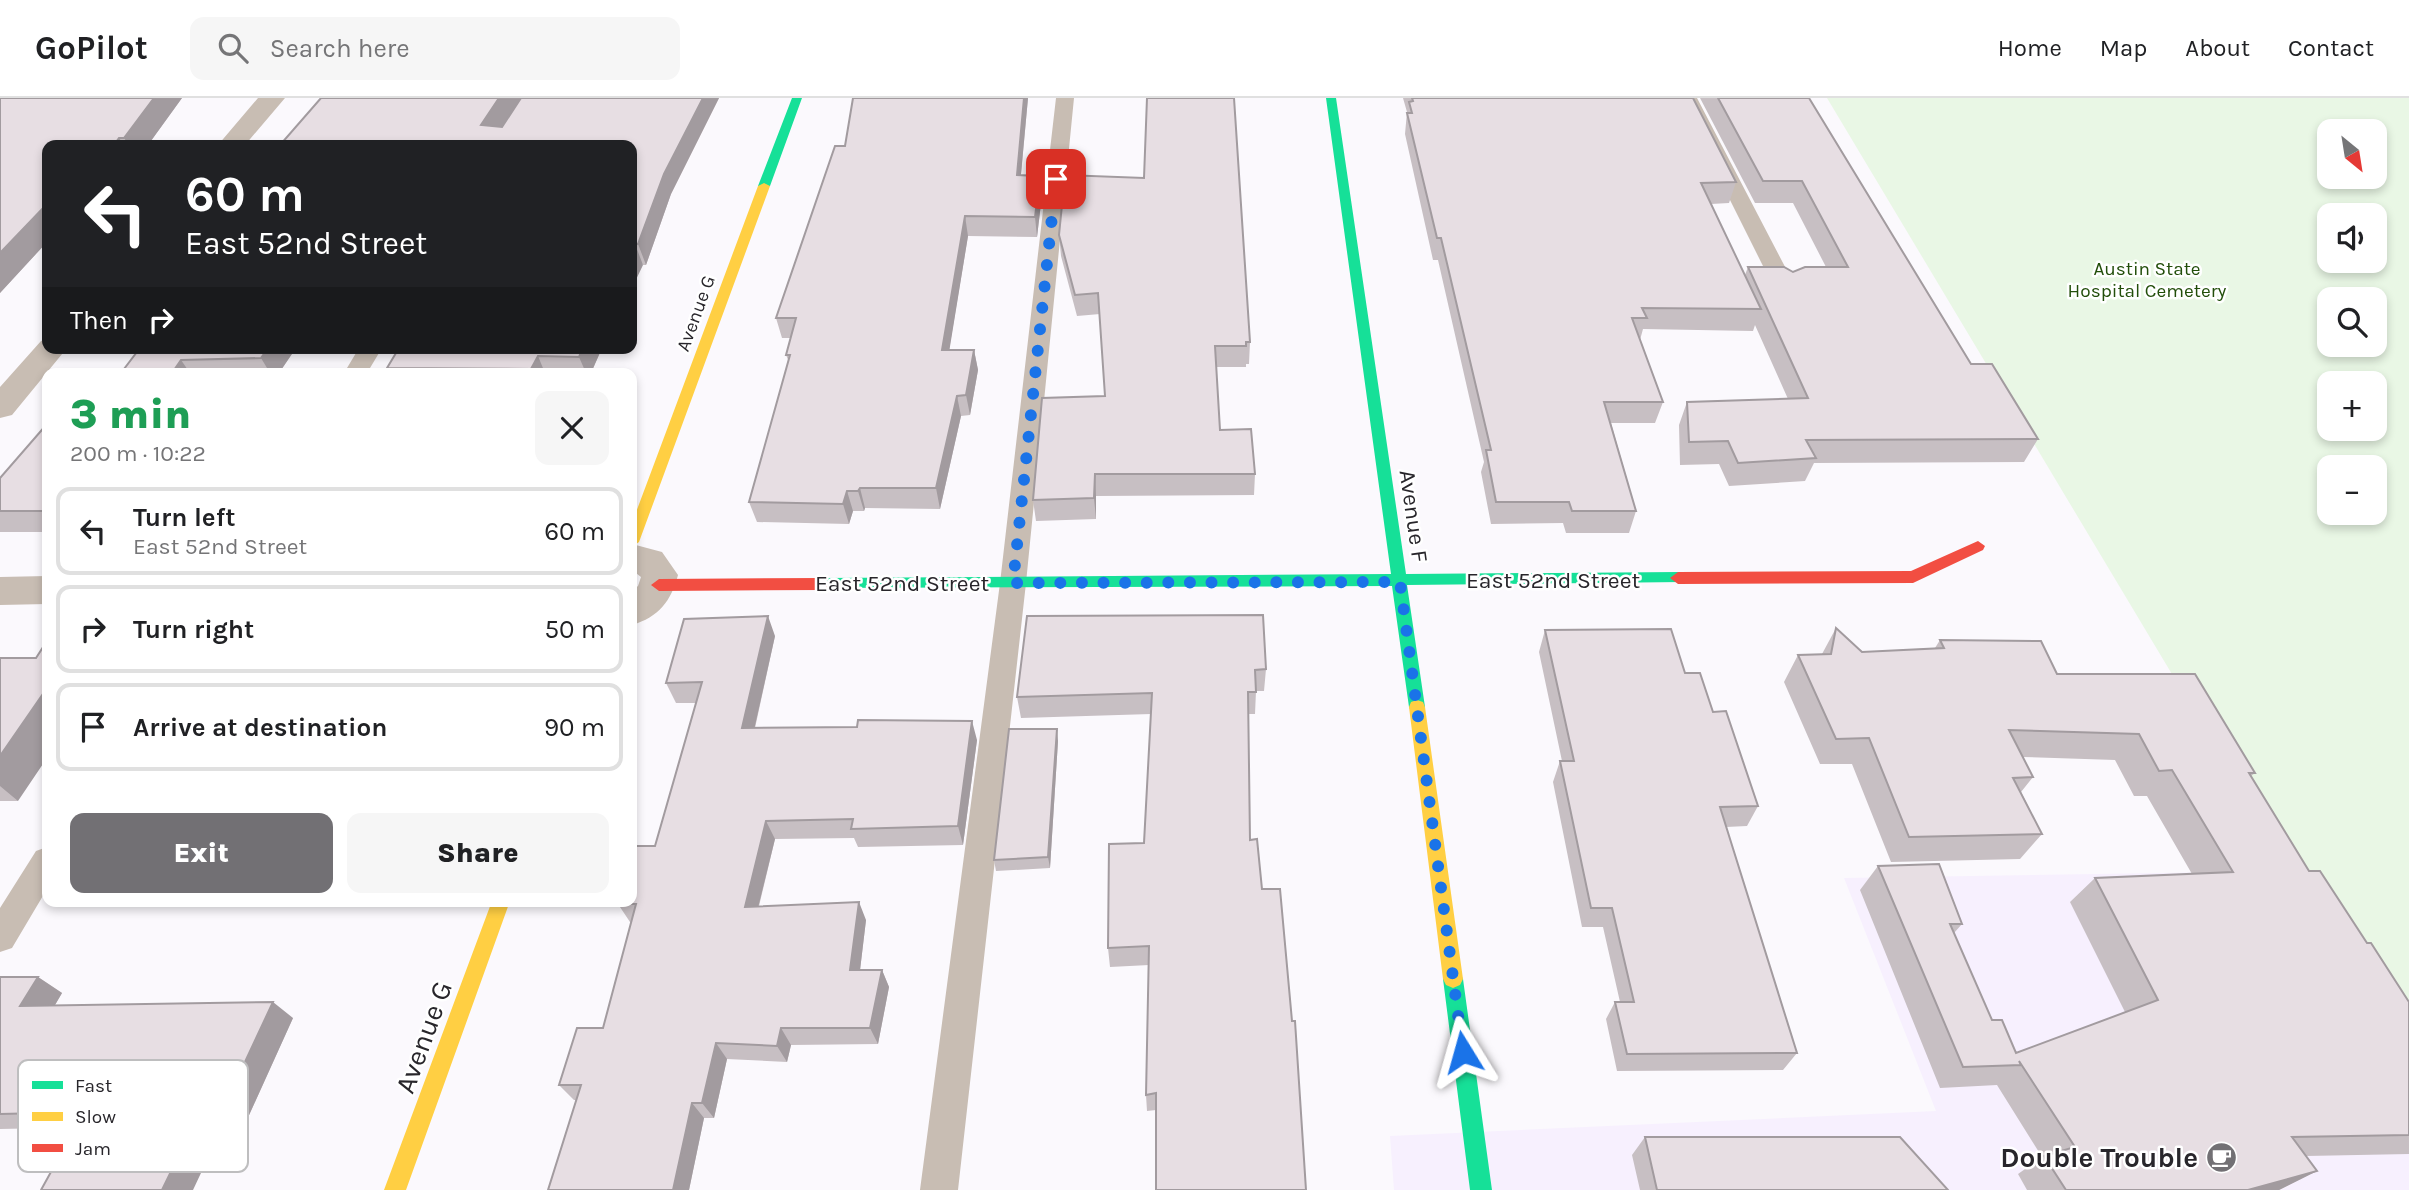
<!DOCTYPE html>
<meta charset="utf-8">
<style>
:root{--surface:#fff;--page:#f6f6f6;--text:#202124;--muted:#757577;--line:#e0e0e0;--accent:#727074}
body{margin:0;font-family:Karla,sans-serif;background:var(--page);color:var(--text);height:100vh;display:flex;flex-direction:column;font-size:26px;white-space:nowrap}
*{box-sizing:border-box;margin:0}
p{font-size:23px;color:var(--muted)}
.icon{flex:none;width:38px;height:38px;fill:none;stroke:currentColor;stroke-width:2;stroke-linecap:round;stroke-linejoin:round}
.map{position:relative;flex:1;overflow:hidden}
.sheet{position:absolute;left:42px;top:270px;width:595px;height:539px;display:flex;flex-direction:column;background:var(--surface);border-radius:14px;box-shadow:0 4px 10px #0003}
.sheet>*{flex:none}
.top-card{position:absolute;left:42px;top:42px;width:595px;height:214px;border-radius:14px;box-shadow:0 4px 10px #0003;background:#202124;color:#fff;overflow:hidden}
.needle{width:46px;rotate:150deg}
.tools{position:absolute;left:2317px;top:21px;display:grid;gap:14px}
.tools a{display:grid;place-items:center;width:70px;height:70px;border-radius:14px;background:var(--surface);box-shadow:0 4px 10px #0003;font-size:35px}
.pin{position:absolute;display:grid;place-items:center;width:60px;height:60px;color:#fff;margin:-30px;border-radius:14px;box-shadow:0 4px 10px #0006}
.me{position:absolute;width:77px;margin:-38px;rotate:352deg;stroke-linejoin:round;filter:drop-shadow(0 0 5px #0008)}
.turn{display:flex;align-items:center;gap:24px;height:147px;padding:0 28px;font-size:32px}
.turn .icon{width:91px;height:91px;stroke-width:2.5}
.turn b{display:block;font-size:49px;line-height:60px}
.then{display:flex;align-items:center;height:66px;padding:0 28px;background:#0003;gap:14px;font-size:26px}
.round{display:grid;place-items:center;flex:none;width:74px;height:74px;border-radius:14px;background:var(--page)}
.summary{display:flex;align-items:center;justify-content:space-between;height:119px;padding:0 28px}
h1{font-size:42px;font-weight:800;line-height:52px;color:#1e9e55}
.button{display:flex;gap:14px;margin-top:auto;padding:14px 28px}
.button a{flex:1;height:80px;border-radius:14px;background:var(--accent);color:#fff;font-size:28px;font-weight:800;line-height:80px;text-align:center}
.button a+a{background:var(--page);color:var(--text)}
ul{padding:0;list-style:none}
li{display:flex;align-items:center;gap:21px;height:88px;margin:0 14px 10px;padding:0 14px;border:4px solid var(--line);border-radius:14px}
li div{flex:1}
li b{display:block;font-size:26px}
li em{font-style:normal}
header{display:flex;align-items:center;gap:42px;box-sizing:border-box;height:98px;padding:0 35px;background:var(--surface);border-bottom:2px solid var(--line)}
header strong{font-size:33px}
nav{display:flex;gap:38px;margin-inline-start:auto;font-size:24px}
.search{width:490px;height:63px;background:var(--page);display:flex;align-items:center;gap:18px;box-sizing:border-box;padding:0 24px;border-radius:14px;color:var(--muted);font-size:26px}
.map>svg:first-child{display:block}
.built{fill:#f7f0fe}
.green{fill:#e9f7e5;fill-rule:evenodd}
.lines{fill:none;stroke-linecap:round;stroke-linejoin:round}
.lane{fill:#c8bdb3;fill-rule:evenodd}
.street{fill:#c8bdb3;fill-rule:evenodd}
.fast{fill:#16e098;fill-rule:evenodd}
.slow{fill:#ffcf43;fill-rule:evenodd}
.jam{fill:#f24e42;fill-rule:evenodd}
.wall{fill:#c7bfc3}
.shaded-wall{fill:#a29b9f}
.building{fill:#e7dee3;stroke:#a29b9f;stroke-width:2}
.route{stroke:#1a73e8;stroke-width:12;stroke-dasharray:0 21.6}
.labels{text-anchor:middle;stroke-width:5;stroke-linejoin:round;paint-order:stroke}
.far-park-label{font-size:19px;fill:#224e0a;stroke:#fff}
.far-street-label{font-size:19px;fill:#28262b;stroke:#fff}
.street-label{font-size:23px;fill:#28262b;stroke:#fff}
.near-street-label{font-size:28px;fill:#28262b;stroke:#fff}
.near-poi-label{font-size:28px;font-weight:bold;fill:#28262b;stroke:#fff;text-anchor:end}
.key{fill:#fff;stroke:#bebebf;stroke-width:2}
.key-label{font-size:19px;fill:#28262b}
</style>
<header>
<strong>GoPilot</strong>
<div class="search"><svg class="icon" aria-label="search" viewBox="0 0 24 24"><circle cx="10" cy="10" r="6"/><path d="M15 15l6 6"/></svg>Search here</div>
<nav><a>Home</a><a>Map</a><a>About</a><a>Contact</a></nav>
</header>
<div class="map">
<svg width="2409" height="1092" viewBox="0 0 2409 1092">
<rect width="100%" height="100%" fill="#fbf9fd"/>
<path class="built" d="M2289,773L2409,972V1092H1394L1390,1038L1936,1013L1844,780Z"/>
<path class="green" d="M1827,0H2409V972ZM2329,33H2375V79H2329ZM2329,117H2375V163H2329ZM2329,201H2375V247H2329ZM2329,285H2375V331H2329ZM2329,369H2375V415H2329Z"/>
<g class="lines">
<path class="lane" d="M1056,0H1074L1026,485L958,1092H920L1000,485Z
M1679,0H1697L1795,188L1792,193L1784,194L1773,188Z
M359,250H382L367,275H344Z
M47,749V791L12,850L0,854V810L36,753Z"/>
<path class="street" d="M258,0H285L245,47H218Z
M47,241V250H67L12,317L0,320V289L41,243Z
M632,446L662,454L678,477C671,503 659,519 632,527V493L638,488L641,479L632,472Z
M47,478V506L0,507V479Z"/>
<path class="fast" d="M792,0H802L770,88L760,90L758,88Z
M1326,0H1336L1406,476L1678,474L1683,476L1686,480L1683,484L1407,487L1425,609L1423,614H1411L1409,609L1392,488L818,490L815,486L818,482L823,480L1391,476Z
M1453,872L1460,875L1463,881L1492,1092H1470L1443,881L1446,875Z"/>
<path class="slow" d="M764,85L770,88L639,444L632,449V425L758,88Z
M1417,602L1423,604L1425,609L1463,881L1460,887L1453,890L1446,887L1443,881L1409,609L1411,604Z
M492,803H510L406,1092H384Z"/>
<path class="jam" d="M1978,443L1985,448L1983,452L1913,485L1678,486L1670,480L1678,474L1911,473Z
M823,480L831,486L823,492L659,493L651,487L659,481Z"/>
</g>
<path class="wall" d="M0,0H182L148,47H47V144L0,195Z
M521,0H719L671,96L646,167H643Z
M853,0H1028L1021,77L1040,78L1042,97L1037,139L968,138L949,252H974L978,272L970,317L961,318L940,411L865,410L864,413H853L849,426L757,424L749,404L789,264L786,257L791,240H782L776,220L845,48Z
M1403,0H1693L1736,84L1729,105L1711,106L1745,177L1748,169L1793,174L1826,169L1793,105H1755L1700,0H1809L1971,266L2038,341L2024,364L1814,365L1805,383L1729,388L1719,366L1680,367L1679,327L1687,304L1788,301L1755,227L1753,233L1643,231L1640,242L1663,304L1655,325H1611L1636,413L1629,435H1566L1563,425L1491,426L1481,374L1484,364L1438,162H1433L1405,36L1407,14Z
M1059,137L1250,244L1249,266H1246V269H1216L1220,332L1255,376L1254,397L1096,398V421L1036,423L1033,402L1105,298L1100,216L1077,218L1061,158Z
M140,250H296L279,275H121Z
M399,250H602L591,275H390L387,270Z
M47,326V434H0V380Z
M1027,518L1266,571L1264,593H1256L1255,616H1248L1156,1012L1147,1013L1146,997L1149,867L1110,869L1108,850L1144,745L1151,616L1021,620L1017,599Z
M1836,530L1862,554L1935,550L1940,542L2057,576L2255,675L2251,678L2309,773L2367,845L2409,904V1056L2306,1058L2317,1073L2279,1092H2027L2018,1076L2042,1059L1997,987L1940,990L1860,792L1878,768L1962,826L1954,835L1992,922L2016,955L2125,914L2070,804L2095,780L2192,776L2147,698H2134L2115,662L2023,659L2033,679L2021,694L2042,736L2020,761L1891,764L1852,666H1820L1784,584L1798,557L1822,556Z
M1545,532L1685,575L1713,614L1758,708L1747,728L1726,729L1797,955L1783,972L1617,973L1606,921L1615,904H1620L1603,829H1582L1553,684L1560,663H1562L1539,554Z
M775,538L755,630L977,642L963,747L858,749L854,740L775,741L759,808L866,822L860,872H882L889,889L878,946L791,947L787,964L727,961L714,1020H704L689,1092H548L576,1002H574L559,987L603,930L631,824H630L618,806L655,748L696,605H676L666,585Z
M0,560L18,703H0Z
M1058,643L1050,770L996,773L994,762Z
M0,879H38L62,895L55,907L293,920L245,1026L0,1031Z
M1645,1039L1948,1092H1640L1632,1057Z"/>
<path class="shaded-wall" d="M154,0H182L148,47H129L124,40Z
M499,0H521L490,47L481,27Z
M703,0H719L671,96L646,167L638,146L664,76Z
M1024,0H1028L1019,97L1017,77Z
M119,40L124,47H114Z
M1040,78L1042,97L1037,139L1035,119Z
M47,106V144L0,195V155Z
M965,118L968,138L946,273L942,252Z
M635,146L643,167L632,190V152Z
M268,250H296L279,275H270L261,260Z
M583,250H602L591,275H586L579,259Z
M974,252L978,272L970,317L966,297Z
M538,258L545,275H533L531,271Z
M181,262L190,275H172Z
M957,298L961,318L940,411L936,390Z
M1095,376L1096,398V421L1094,400Z
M860,390L865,410L864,413L858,393Z
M847,393L853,413L849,426L843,406Z
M768,518L775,538L750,650L742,630Z
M47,590V660L18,703L0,688V658Z
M972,623L977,642L963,747L958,728Z
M1057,631L1058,643L1050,770L1048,759Z
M766,723L775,741L754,826L745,809Z
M859,804L866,822L858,889L850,872Z
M882,872L889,889L878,946L870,930Z
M38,879L62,895L45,924L20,908Z
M273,904L293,920L245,1026L223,1011Z
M781,930L791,947L787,964L777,948Z
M716,945L727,961L714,1020L702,1005Z
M692,1005L704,1020L689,1092H673Z
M201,1012L224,1026L193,1092H162Z
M2317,1073L2279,1092H2248Z"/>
<path class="building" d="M0,0H154L124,40H119L114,47H47V106L0,155Z
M321,0H499L481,27L502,29L521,0H703L664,76L638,146H635L632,152V47H280Z
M853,0H1024L1017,77L1040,78L1035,119L965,118L942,252H974L966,297L957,298L936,390H860L858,393H847L843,406L749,404L790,257H786L796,220H776L835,48H845Z
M1147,0H1234L1250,244H1246V248H1215L1220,332L1251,331L1255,376H1095L1094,400L1033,402L1042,300L1105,298L1098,195L1075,197L1059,137L1065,77L1144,80Z
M1412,0H1693L1736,84L1701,85L1761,211L1642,210L1647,220H1632L1663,304H1604L1636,413H1572L1569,404H1496L1486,352H1491L1441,140H1437L1407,15H1412L1409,4L1413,3Z
M1718,0H1809L1971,266H1992L2038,341L1806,342L1816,360L1738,365L1728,343L1689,344L1687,304L1808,300L1748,169H1784L1793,174L1805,169H1848L1802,83H1763Z
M140,250H268L261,260L181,262L172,275H121Z
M399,250H583L579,259L538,258L531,271L387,270Z
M47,326V413H0V380Z
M1263,517L1266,571L1255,572L1256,594H1248L1250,742L1257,741L1262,791H1280L1292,923H1295L1306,1092H1156V995L1146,997L1149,848L1108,850L1109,746L1144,745L1152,595L1017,599L1027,518Z
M768,518L742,630L857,629L858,622L972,623L958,728L851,731L853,721L766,723L745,809L859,804L850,872H882L870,930H781L777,948L716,945L702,1005H692L673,1092H548L581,987H559L577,930H603L636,806H618V803H632V761L636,748H655L702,584L666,585L684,521Z
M1836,530L1862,554L1944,550L1940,542L2041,543L2057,576H2195L2255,675H2249L2309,773H2320L2367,845H2371L2409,904V1037L2292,1039L2317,1073L2248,1092H2066L2044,1058L2075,1049L2019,963L2021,967L1963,969L1878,768L1939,766L1962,826H1950L1992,922H2002L2016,955L2158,902L2095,780L2233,774L2172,672L2159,673L2139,636L2009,632L2033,679L2013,680L2042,736L1909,739L1869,640L1836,641L1798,557L1831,556Z
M1671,531L1685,575H1700L1713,614L1726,613L1758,708L1720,709L1797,955L1627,956L1615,904H1634L1612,810H1591L1560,663H1574L1545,532Z
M47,543V590L0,658V560H36Z
M1009,631H1057L1048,759L994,762Z
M0,879H38L20,908L273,904L223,1011L201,1012L162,1092H41L84,1014L0,1016Z
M1645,1039H1900L1948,1092H1657Z"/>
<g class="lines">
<path class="route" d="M1056,81L1013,485L1400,484L1463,954"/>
</g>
<defs>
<symbol id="cafe-disc" viewBox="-11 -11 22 22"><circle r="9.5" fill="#727074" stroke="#fff"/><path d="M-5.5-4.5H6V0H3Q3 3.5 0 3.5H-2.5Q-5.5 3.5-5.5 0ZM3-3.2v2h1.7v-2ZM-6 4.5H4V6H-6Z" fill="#fff"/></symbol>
</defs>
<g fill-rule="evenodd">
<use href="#cafe-disc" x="2204" y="1042" width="35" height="35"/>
</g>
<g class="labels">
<g class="far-park-label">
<text x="2147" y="177">Austin State<tspan x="2147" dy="22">Hospital Cemetery</tspan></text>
</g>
<g class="far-street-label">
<text transform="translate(695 215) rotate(-70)" y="7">Avenue G</text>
</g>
<g class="street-label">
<text transform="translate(1414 418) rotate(82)" y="8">Avenue F</text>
<text x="1553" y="490">East 52nd Street</text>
<text x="902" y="493">East 52nd Street</text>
</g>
<g class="near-street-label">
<text transform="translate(423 939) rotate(-70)" y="10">Avenue G</text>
</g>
<g class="near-poi-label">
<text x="2198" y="1069">Double Trouble</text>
</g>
</g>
<rect x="18" y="962" width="230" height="112" rx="10" class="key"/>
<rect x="32" y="983" width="31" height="8" fill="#16e098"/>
<rect x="32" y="1014" width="31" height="9" fill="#ffcf43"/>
<rect x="32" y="1046" width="31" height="8" fill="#f24e42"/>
<g class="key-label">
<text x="75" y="994">Fast</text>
<text x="75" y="1025">Slow</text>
<text x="75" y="1057">Jam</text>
</g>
</svg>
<div class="tools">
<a><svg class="needle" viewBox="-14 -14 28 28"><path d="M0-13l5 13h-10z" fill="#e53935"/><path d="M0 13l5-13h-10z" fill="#757577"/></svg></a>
<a><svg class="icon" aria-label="sound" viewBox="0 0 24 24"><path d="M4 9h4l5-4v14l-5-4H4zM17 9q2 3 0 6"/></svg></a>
<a><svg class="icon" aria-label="search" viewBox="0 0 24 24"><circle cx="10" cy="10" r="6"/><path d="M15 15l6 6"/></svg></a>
<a>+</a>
<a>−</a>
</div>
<div class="pin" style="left:1056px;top:81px;background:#d93025"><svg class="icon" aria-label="arrive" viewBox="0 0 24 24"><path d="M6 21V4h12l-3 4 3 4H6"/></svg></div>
<svg class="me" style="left:1463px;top:954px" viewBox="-20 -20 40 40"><path d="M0-17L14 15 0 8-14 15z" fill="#1a73e8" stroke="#fff" stroke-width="4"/></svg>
<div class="top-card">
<div class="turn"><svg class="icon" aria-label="left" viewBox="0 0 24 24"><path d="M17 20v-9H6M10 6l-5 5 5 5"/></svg><div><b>60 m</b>East 52nd Street</div></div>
<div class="then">Then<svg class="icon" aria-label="right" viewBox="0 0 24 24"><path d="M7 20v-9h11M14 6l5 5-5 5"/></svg></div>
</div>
<section class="sheet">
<div class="summary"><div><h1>3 min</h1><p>200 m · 10:22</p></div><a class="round"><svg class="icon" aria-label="close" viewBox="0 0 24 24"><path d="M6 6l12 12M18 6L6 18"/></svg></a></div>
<ul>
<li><svg class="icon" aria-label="left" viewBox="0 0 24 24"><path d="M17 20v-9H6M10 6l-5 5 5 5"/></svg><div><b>Turn left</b><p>East 52nd Street</p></div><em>60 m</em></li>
<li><svg class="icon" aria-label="right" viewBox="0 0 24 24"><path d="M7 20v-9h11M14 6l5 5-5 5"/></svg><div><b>Turn right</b></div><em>50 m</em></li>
<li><svg class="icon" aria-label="arrive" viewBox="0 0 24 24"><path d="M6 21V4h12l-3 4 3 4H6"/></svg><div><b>Arrive at destination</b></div><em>90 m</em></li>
</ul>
<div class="button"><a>Exit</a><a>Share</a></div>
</section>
</div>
